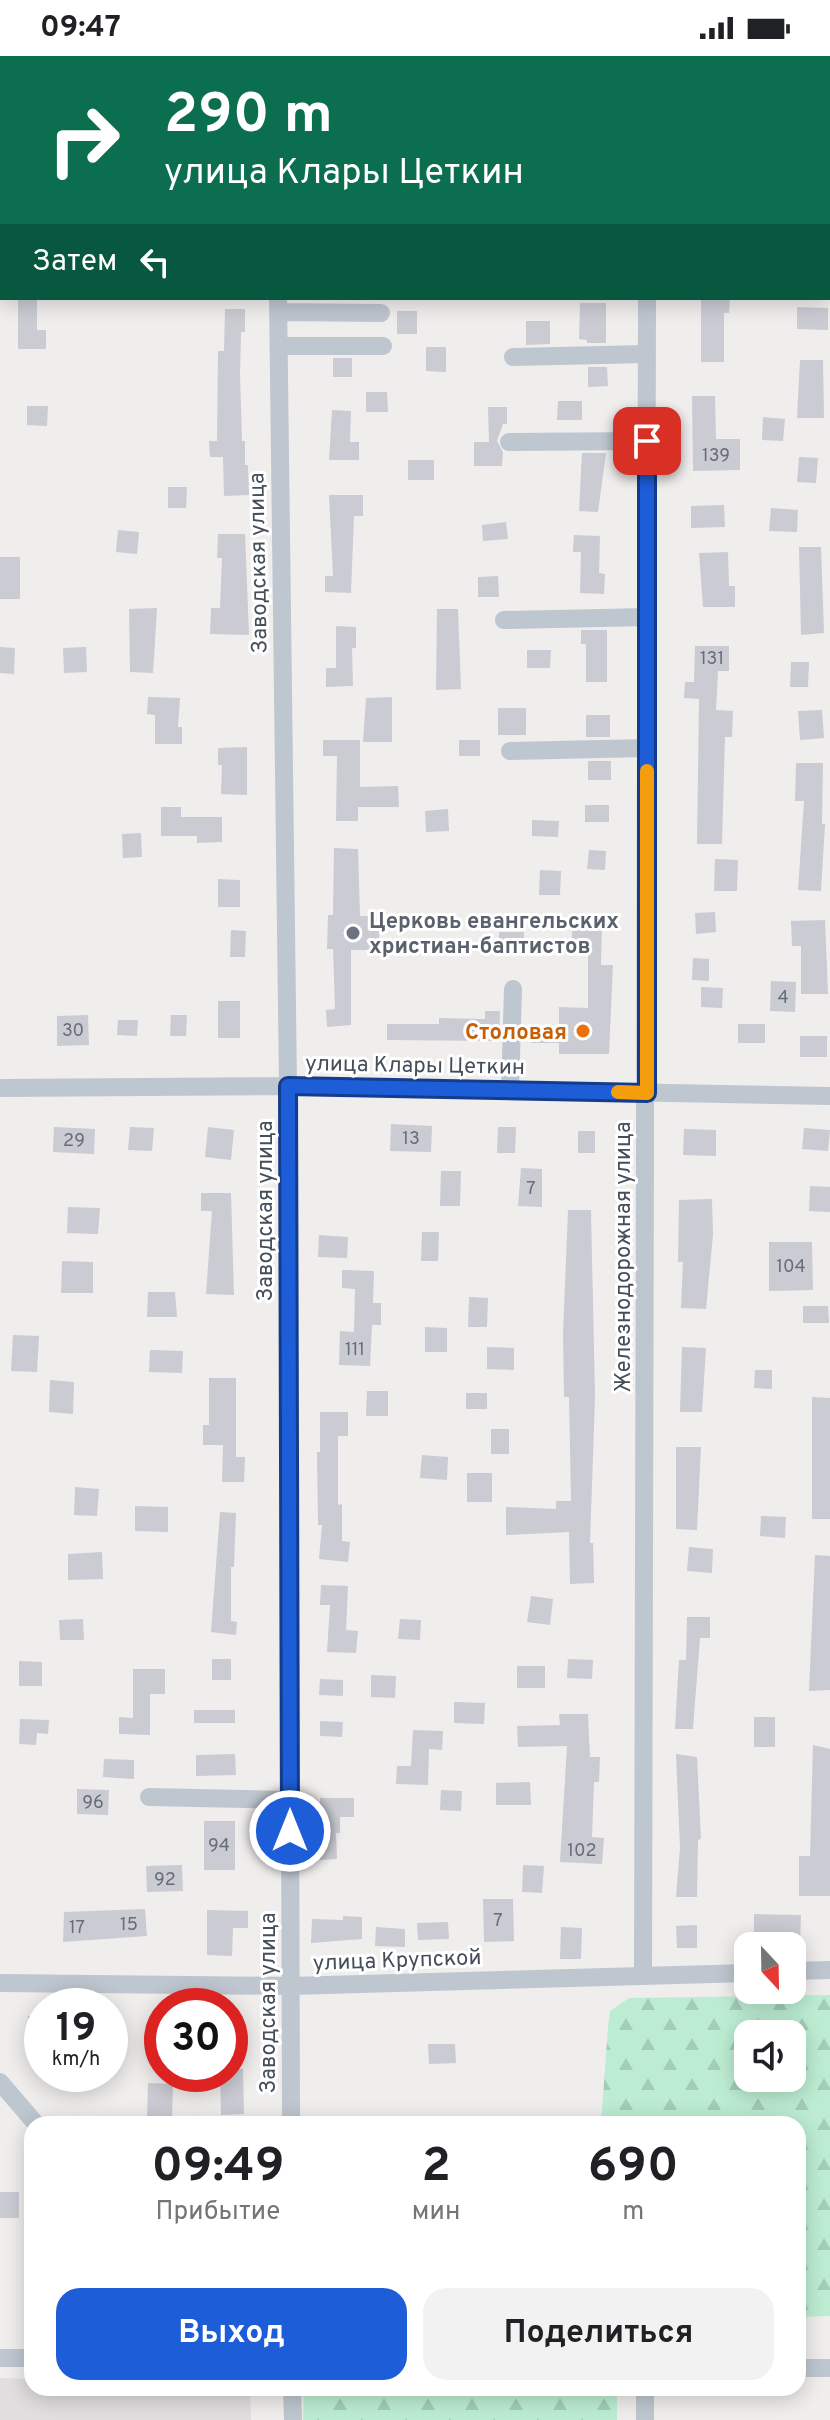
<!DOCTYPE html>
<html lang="ru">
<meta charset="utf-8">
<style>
:root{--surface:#fff;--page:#f2f2f2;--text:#202124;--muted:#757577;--accent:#1e5dd8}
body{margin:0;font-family:Overpass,sans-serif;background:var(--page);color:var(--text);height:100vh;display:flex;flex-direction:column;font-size:30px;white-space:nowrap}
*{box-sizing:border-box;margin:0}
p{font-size:26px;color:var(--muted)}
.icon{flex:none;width:44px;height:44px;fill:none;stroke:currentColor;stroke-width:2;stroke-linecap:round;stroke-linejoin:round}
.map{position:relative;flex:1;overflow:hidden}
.sheet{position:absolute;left:24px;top:2060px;width:782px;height:280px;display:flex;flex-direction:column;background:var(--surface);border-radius:24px;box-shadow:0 4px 20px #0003}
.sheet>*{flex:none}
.guide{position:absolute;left:0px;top:0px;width:830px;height:244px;box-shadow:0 4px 20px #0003;background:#0b6e4f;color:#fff;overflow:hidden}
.needle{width:52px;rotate:158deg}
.fabs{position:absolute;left:734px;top:1876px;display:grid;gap:16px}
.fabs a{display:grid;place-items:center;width:72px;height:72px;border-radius:16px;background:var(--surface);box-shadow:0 4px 20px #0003;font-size:40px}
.speed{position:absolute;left:24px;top:1932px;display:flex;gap:16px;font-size:40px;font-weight:700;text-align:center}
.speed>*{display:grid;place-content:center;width:104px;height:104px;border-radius:50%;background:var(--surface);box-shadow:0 4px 20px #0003;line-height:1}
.speed small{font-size:20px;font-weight:400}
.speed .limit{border:12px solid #d22;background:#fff;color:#111}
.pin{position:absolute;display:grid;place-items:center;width:68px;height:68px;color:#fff;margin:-34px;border-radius:16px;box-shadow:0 4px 12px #0006}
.me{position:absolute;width:88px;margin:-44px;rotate:0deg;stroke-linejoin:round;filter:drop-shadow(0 0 6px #0008)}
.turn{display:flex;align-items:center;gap:28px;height:168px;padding:0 32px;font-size:36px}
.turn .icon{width:104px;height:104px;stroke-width:2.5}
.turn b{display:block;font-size:56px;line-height:68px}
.then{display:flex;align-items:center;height:76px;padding:0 32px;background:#0003;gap:16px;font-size:30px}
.eta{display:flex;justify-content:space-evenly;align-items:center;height:136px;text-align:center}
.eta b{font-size:48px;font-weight:700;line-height:56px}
.button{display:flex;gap:16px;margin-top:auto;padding:16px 32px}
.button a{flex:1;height:92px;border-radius:24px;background:var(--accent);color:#fff;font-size:32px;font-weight:700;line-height:92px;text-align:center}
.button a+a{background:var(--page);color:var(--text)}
.status{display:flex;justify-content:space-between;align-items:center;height:56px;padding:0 40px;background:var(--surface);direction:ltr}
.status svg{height:22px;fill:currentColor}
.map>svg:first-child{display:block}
.education{fill:#e1dedf}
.forest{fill:url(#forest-firs);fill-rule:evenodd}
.building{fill:#cacbd3}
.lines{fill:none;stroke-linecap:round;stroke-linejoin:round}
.minor{stroke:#bec6cf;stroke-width:18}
.tram{stroke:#afb1b7;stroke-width:2}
.route-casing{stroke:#143c8c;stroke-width:20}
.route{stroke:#1e5dd8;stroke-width:14}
.slow{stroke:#f59e0b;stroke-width:14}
.worship-dot{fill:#6b7280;stroke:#fff;stroke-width:3}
.food-dot{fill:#e8710a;stroke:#fff;stroke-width:3}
.labels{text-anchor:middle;stroke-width:6;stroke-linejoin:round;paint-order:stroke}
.number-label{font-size:18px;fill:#676d78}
.street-label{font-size:22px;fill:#464e5a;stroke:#fff}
.worship-label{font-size:22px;font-weight:bold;fill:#5b616d;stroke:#fff;text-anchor:start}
.food-label{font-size:22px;font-weight:bold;fill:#c56008;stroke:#fff;text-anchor:end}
</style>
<div class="status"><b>09:47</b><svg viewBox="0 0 49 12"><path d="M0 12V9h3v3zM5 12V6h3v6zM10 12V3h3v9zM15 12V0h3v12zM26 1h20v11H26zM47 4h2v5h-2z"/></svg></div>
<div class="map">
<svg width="830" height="2364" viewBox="0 0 830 2364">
<defs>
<pattern id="forest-firs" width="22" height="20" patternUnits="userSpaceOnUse" patternTransform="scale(2)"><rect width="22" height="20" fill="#bcedd3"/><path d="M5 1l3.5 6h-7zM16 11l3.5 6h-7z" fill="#a3cdb7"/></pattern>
</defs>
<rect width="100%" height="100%" fill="#f0eded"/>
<path class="education" d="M0,2322L32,2323V2332H250L251,2364H0Z"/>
<path class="forest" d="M830,1939V2260L798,2261V2068H601L608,1971L610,1955L629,1942ZM748,1978H792V2022H748Z
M304,2332H617V2364H303Z"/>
<path class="building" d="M18,242H37V274H46V293H18Z
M701,242H730L729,257H724V306H701Z
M580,247H606V287H587V284L579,283Z
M797,251L828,252V274L797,273Z
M225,253H245V276H241L240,319L242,385H245V409H248L249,439L224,440L223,401H210L209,385H217L218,295H224Z
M397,255H417V278H397Z
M526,265H550V288L526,289Z
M426,291H446V316L426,315Z
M333,302H352V321H333Z
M800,304H823L824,362H797Z
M588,311H607L608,330L588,331Z
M366,336H387L388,356H366Z
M692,340H715L716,383H740V414L693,415Z
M558,345H582V364H557Z
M27,350H48L47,370L27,369Z
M488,351H507V368H503L497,385L503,396L502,410H474V386H489Z
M332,354L351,355L350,386H359V404H329Z
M763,361L785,363L783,385L762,384Z
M582,397H606L598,456L579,455Z
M799,401L818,402L816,427L797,426Z
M408,404H434V424H408Z
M168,431H187L186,452H168Z
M329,439H363V460H354L351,537L325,536V520H333Z
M724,449L725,471L691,472V450Z
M771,452L798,454L797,476L769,475Z
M506,466L508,483L483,485L482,469Z
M118,474L139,476L137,498L116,496Z
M218,478H245L249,579L210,578L211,552H220L222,502H217Z
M574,479L600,480L599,517L605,518L604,538L580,537L581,496H573Z
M799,491H821L824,577L801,579Z
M728,496L729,530H735V551H703L699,497Z
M0,501H20V543H0Z
M498,520L499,541H478V521Z
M157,552L153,617L130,616L129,553Z
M437,553H458L461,633L436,634Z
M336,570L356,571V592H352L353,630L326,631V612H336Z
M581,574H607V626H586V588H581Z
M695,590H729V615H718L716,654L733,655L732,681H725L722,788H697L699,643L684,642L685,626H694Z
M0,591L15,592L14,618L0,617Z
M86,591L87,616L64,617L63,592Z
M527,594H551L550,612H527Z
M791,606H809L808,631H790Z
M148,641L180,642L178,671H182V688H155V659L147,658Z
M392,641V686H363L366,642Z
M498,652H526V679H498Z
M822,654L824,682L800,684L798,655Z
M586,659H610V681H586Z
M323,684H360V731L398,730L399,751H358V765H336L337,700H323Z
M459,684H480V700H459Z
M247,691V739L221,738L222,709H218V692Z
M588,705H611V724H588Z
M796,707H823L822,768H825L821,835L798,834L804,745H795Z
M585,749H609V766H585Z
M161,751H181V761H222V786L197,787V780H161Z
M448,753L449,775L426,776L425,755Z
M532,764L559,765L558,781L532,780Z
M141,777L142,801L123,802L122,778Z
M334,792L358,793L360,860H379V894H351V969L327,971L326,954L335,953L333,893H327L328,859H333Z
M589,794L606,795L605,814L587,813Z
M715,803L738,804L737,835H714Z
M540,814L561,815L560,839H539Z
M218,823L240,824V851H218Z
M715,856L716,876L696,878L695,857Z
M825,864L828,938H801V890H792L791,865Z
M572,869H602L601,909H613L609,998H559V987H531V974H559V951L588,952V890H572Z
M231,874L246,875L245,901H230Z
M499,876H524V896H499Z
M693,902L709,903V925L692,924Z
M771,925L796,926L795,956L770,955Z
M701,931L723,932L722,952L701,951Z
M218,945H240V982H218Z
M485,955H500L499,985L387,984V968H439V962L485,963Z
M88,959L89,989L57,990V960Z
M171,959H187L186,980H170Z
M118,964H138L137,980L117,979Z
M738,968H765V987H738Z
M800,980H827V1001H800Z
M391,1068L432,1070L431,1096L390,1095Z
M54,1071L95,1073L94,1098L53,1096Z
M130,1071L154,1072L152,1095L128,1094Z
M208,1071L234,1074L231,1104L205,1101Z
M498,1071H516L515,1097H497Z
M804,1072L830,1074L828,1095L802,1093Z
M684,1073L716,1074V1100L683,1099Z
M578,1075H595V1097H578Z
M521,1112L542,1113V1151L518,1150Z
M441,1115H461L460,1150H440Z
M810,1130L830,1131V1156L809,1155Z
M201,1137H231L234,1239L206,1238L212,1155H201Z
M712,1143L713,1179L706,1253L681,1252L683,1206H678L679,1144Z
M68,1151L100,1152L98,1178L67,1177Z
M568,1154H591L595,1341L590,1487H593L594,1527L570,1528L569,1476L506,1479V1451L556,1453V1445H571L569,1341H564L563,1278Z
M422,1176H439L438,1205H421Z
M319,1179L348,1181L347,1202L318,1201Z
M769,1186H812L813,1234L769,1235Z
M62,1205L93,1206V1237H61Z
M342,1214L374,1215L373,1247H381V1269H372L370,1310L339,1309L340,1275L354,1276L355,1233L342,1232Z
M148,1236H175L177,1261H147Z
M469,1241L488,1242L487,1271H468Z
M803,1250H828L829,1267H803Z
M425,1271L447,1272V1296H425Z
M13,1279L39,1280L37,1316L11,1315Z
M487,1291L514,1292V1314L487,1313Z
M682,1291L706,1292L702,1356H680Z
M150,1294L183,1295L182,1317L149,1316Z
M755,1314H772V1333L754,1332Z
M209,1322H236V1401H245L244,1426H222L223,1389H203V1369H209Z
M50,1324L74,1326L73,1358L49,1356Z
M367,1335H388V1360H366Z
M466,1337H487V1353H466Z
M812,1341L830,1342V1463H812Z
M320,1356H348V1380H338V1449L342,1448V1485L350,1486L348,1506L319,1503L322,1469H318L317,1396H320Z
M491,1373H509V1398H491Z
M676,1391H701L697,1474L676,1473Z
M422,1399L448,1401L447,1424L420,1422Z
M467,1417H492V1446H467Z
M75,1431L99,1433L97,1460L74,1459Z
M135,1450L168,1451V1476L135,1475Z
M220,1456L236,1457L234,1511H231V1565L237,1566L236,1579L211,1576Z
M761,1460L786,1461L785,1482L760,1480Z
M689,1491L713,1493L712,1517L687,1515Z
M102,1496L103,1523L68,1524V1498Z
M815,1499L830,1500V1634L809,1635Z
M321,1529L348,1530L346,1574L358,1575L356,1597L327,1596L330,1549H320Z
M531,1540L553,1543L550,1569L527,1566Z
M687,1561H710V1582H700L693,1673H675L679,1604H686Z
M83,1563L84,1584H60L59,1564Z
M400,1563L421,1564L420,1584L398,1583Z
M212,1603H231V1624H212Z
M568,1603L593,1604L592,1623L567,1622Z
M19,1605L42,1606V1630H19Z
M517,1610H545V1632H517Z
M133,1613H165V1638H150V1679L119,1678V1661L133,1662Z
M371,1619L396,1620L395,1642L371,1641Z
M320,1623L343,1624V1640L319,1639Z
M454,1646L485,1647L484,1668L454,1667Z
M194,1654H235V1667H194Z
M559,1658H588L590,1701H600L599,1726H594L592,1781L604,1782L602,1808L560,1806L567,1690L518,1691L517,1670L560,1669Z
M754,1661H775V1691H754Z
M20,1663L49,1664L48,1678L37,1677L36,1689L19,1688Z
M320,1665L343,1666L342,1681L320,1680Z
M413,1674L443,1675L442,1694L429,1693L428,1729L396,1728L397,1710H411Z
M813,1689L830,1693V1840H799V1800H810Z
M235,1698L236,1719L196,1720V1699Z
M676,1698L697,1701L701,1783L698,1784L697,1841H676L680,1792Z
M104,1703L134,1704V1723L103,1721Z
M530,1726L531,1749H496V1727Z
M77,1733L109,1734L108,1759L77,1758Z
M441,1734L462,1735L461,1755L440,1754Z
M320,1742H354V1761H340V1777H336L337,1803L320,1804Z
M204,1765H235V1814H204Z
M182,1809L183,1835L147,1836L146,1810Z
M523,1809L544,1810L542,1837L522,1836Z
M483,1843H513L514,1885L484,1886Z
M145,1853L147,1880L63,1886L64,1856Z
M207,1854L248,1855V1872H233L232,1900L207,1899Z
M754,1858L801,1859L800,1888L754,1887Z
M343,1860L362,1861V1883L311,1887L312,1863L343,1864Z
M448,1866L449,1883L418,1884L417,1867Z
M697,1869V1892H677L676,1870Z
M376,1871L405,1873V1891L375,1890Z
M561,1871L582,1872L581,1903H560Z
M28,1960H42V1986H28Z
M428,1988H455L456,2007L429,2008Z
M230,2013H243L244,2058L221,2059L220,2018H230Z
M148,2027L173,2028L172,2064L147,2063Z
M0,2136H19V2162H0Z"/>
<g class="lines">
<path class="minor" d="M647,2V0
M0,95H2
M278,242L288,1030L291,2068
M278,256L381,257
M279,290H383
M513,301L647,298
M509,386L647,385
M504,564L647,561
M510,695L647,692
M0,1032L288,1030L830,1040
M510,1034L513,933
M149,1741L290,1744
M792,1915L830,1914
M643,1920L647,242
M0,1927L291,1930L748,1917
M0,2026L36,2068
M0,2302H32
M798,2312H830
M292,2332L293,2364
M645,2364V2332"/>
<path class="tram" d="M828,60H830
M0,78H2
M828,83H830"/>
</g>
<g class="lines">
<defs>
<path id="route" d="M290,1775L288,1030L647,1037V385"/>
</defs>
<use href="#route" class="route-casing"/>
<use href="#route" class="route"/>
<path class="slow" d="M618,1036L647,1037V715"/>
</g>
<circle class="worship-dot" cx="353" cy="877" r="8"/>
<circle class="food-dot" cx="583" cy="975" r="8"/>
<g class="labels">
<g class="number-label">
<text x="716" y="405">139</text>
<text x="712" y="608">131</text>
<text x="783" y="947">4</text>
<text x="73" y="980">30</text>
<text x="411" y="1088">13</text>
<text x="74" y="1090">29</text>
<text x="531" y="1138">7</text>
<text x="791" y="1216">104</text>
<text x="355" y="1299">111</text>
<text x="93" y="1752">96</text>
<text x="219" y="1795">94</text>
<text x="582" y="1800">102</text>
<text x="165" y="1829">92</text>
<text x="498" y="1870">7</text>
<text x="129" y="1874">15</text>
<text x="77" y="1877">17</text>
</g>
<g class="street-label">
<text transform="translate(257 507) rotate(-91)" y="8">Заводская улица</text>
<text transform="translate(415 1008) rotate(1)" y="8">улица Клары Цеткин</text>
<text transform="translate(264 1155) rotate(-90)" y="8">Заводская улица</text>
<text transform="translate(622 1201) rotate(-90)" y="8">Железнодорожная улица</text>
<text transform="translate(397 1903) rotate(-2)" y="8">улица Крупской</text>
<text transform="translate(267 1947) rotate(-90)" y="8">Заводская улица</text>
</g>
<g class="worship-label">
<text x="369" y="872">Церковь евангельских<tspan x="369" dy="25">христиан-баптистов</tspan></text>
</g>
<g class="food-label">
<text x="567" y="983">Столовая</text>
</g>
</g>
</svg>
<div class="fabs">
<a><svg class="needle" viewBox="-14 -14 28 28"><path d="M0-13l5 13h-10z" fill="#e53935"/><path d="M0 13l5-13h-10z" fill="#757577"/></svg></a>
<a><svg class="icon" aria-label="sound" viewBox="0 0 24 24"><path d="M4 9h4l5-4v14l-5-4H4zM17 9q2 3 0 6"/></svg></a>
</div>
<div class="speed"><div>19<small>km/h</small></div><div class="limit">30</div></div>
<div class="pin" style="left:647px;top:385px;background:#d93025"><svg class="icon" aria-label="arrive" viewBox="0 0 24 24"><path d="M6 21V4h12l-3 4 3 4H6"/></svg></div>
<svg class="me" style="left:290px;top:1775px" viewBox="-20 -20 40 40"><circle r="17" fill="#1e5dd8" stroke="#fff" stroke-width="3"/><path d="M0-11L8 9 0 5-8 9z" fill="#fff"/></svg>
<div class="guide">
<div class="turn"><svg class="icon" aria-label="right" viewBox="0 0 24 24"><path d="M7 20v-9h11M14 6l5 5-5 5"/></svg><div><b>290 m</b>улица Клары Цеткин</div></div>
<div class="then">Затем<svg class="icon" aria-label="left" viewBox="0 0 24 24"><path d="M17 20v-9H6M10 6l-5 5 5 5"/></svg></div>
</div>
<section class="sheet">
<div class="eta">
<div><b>09:49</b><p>Прибытие</p></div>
<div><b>2</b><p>мин</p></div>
<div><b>690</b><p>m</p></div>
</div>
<div class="button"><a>Выход</a><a>Поделиться</a></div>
</section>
</div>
